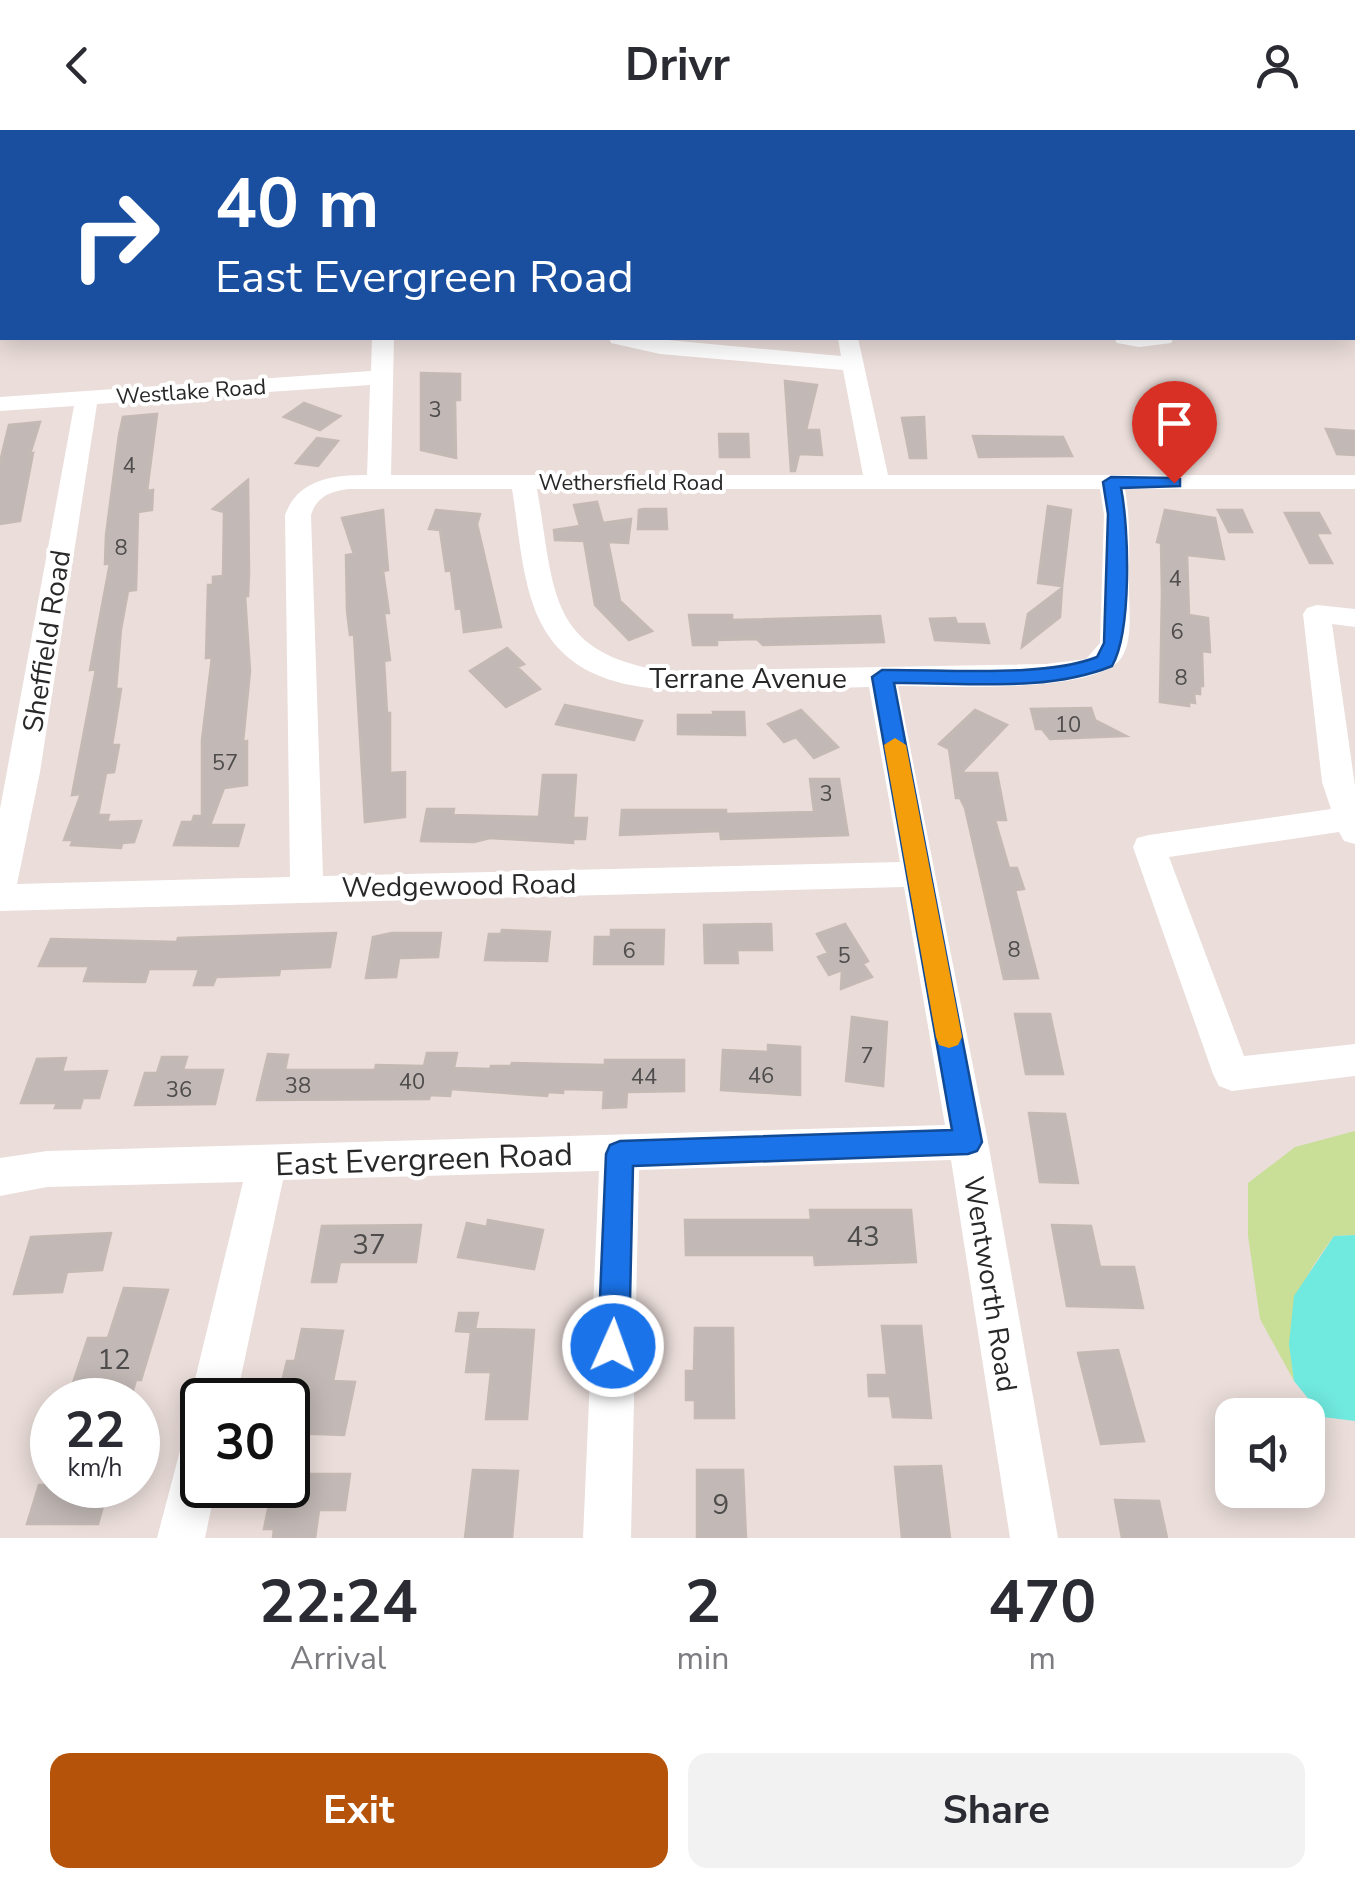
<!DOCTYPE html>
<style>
:root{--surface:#fff;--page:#f2f2f3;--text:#2b2b33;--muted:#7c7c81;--accent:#b45309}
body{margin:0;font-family:"Nunito Sans",sans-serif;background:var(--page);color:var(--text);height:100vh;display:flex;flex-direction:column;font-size:38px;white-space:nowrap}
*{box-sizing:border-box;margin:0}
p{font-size:32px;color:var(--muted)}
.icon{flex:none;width:55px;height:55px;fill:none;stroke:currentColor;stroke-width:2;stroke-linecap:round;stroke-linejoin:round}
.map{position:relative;height:1408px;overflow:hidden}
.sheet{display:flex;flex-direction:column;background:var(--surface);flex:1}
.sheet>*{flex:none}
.banner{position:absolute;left:0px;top:0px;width:1355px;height:210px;box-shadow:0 5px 25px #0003;background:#1a4fa0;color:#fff;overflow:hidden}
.buttons{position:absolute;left:1215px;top:1268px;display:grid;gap:20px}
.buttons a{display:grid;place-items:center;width:110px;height:110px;border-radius:20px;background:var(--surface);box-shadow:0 5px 25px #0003;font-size:50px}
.speed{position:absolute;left:30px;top:1248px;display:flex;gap:20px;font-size:50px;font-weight:700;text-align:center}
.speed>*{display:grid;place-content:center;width:130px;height:130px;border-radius:50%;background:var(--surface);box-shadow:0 5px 25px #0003;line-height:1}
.speed small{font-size:25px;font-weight:400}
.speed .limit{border:5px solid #111;border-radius:15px;background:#fff;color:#111}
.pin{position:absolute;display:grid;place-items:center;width:85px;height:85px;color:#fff;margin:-102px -42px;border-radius:50% 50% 50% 0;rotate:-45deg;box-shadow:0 0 10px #0007}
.pin .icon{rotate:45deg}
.me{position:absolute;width:110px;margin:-55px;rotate:2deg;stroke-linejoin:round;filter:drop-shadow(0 0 8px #0008)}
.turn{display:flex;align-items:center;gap:35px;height:210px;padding:0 50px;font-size:45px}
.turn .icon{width:130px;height:130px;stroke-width:2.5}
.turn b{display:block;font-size:70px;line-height:85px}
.eta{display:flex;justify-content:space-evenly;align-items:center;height:170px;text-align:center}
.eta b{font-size:60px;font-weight:700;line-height:70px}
.action{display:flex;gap:20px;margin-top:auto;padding:20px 50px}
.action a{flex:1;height:115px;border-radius:20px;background:var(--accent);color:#fff;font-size:40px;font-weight:700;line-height:115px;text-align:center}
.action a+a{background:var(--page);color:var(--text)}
header{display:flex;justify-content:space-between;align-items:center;height:130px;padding:0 50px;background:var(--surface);font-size:45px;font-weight:700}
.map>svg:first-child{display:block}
.green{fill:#c9df98}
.water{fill:#70e9de}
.building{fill:#c2b9b6;stroke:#c5b9b4;stroke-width:2.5}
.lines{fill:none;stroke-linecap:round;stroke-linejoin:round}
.minor{fill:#fff;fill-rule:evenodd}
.route{fill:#1a73e8;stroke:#114b97;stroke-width:2.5}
.slow{fill:#f59e0b}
.labels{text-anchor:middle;stroke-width:8;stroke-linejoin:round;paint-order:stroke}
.far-street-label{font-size:22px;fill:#282828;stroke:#fff}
.number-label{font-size:22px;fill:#4e4c4c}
.street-label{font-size:28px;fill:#282828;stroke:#fff}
.near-number-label{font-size:28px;fill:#4e4c4c}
.near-street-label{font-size:32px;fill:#282828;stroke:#fff}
</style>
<header><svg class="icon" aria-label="back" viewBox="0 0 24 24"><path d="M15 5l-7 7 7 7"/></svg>Drivr<svg class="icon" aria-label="person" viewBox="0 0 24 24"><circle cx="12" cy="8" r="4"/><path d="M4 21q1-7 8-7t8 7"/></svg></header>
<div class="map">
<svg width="1355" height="1408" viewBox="0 0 1355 1408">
<rect width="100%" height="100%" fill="#eaddda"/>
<path class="green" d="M1355,1001V1105L1334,1106C1293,1162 1286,1182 1294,1251L1260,1189L1248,1106V1053L1295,1017Z"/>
<path class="water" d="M1355,1105V1291L1323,1287L1294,1251L1289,1214L1294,1166L1334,1106Z"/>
<path class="building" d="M421,243L460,244V270H455L456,328L421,320Z
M785,251L817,255L806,300H819L822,325L799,324L795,341H791Z
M304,273L340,286L320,300L284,287Z
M157,284L147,361L153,360L152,380L138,382L136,460L128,461L121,499L116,559H121L112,615H119L114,642L106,643L98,685H109L107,692L141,691L134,712L122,713L121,718L71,715L73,710H64L81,664L72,665L96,539L90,540L110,433L105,434L106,405L119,305L123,287Z
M924,287L926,328H910L902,288Z
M40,292L30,324L33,323L20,391L0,394V332L9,295Z
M1326,299L1355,301V325L1337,324Z
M719,304H748L749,327H720Z
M973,306L1063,307L1072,326L979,327Z
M317,308L338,311L318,336L296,333Z
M248,350L249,444L248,466H245L250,541L243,612L247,611V655L224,658L210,695H244L238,716L174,715L182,692H192L194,686H202V610L212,527L206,528L208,455H213V447L223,446L224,382L213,379Z
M597,372L603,393L631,389L628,413L608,412L620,471L652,501L629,510L595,475L584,411L555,410L554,400L580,396L574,375Z
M1048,376L1071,380L1062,456L1038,453Z
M643,379H666L667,399H638L639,380Z
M383,380L388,440L383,441L389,483H384L390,530L384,531L387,583H390V643L405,642V687L365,692L354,504L350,505L347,481L346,425L354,424L342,388Z
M436,380L480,384L477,394L501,497L464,502L461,478L456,479L451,440L446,441L440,400L429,399Z
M1165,380L1215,388L1224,429L1187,425L1189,485L1208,488L1210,522L1202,521L1203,556H1200V564L1194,563L1195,573L1189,572V576L1160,572L1162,463L1161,413L1157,412Z
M1218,380H1242L1252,402H1229Z
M1285,383H1319L1330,403H1316L1332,433H1310Z
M1062,458L1060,487L1022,517L1028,484Z
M689,485H732V490L880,486L884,512L763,515L757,509L717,510V515H693Z
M955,488L957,494H984L989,513L935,510L930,489Z
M507,518L524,534L517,537L540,559L506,577L470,541Z
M565,575L642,591L634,610L556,594Z
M1091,578L1095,590L1126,606L1050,609L1042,599H1036L1031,579Z
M801,580L838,617L814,628L796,607L784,612L768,594Z
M975,580L1007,595L961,643H997L1006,690H995L1009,738H1017L1024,759L1015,760L1038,848L1004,849L965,678L960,668H956L949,619L939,614Z
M713,582H744L745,605L678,604V585H714Z
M543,645H576L573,688H587L585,709H573V713L490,708L474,712L421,711L427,679H454L453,685L539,687Z
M810,649H839L848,705L721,709L720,701L620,705L622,680H726V684L814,682Z
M771,794L772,820H737L738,833H705L704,795Z
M845,794L868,831L863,834L872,847L841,859L842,840L829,845L818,827L828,823L817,804Z
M502,800L550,802L547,831L485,830L489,804H501Z
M611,800H664L663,834H594L595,807H611Z
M336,803L330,837L280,839L279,845L216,847L213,855H194L199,839H149L145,852L84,851L89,836H39L51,809L177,812L178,808Z
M392,803H441L438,827L399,828L396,847L366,848L373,807Z
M1015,884H1050L1063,944H1026Z
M852,887L887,892L883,956L846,951Z
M768,915L800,917V965L721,960L723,920L768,922Z
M427,923H457L454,938L490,939L491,936H511L512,933L605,935V930H684V961L627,962L626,977L603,978L604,960L563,959V963L548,962L547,966L451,959L450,966L430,965L429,969L257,970L268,924L288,925L285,940H375L376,935L424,936Z
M162,927H187L183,940H223L215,974L135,975L145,943H157Z
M66,928L62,942L107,941L99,968H83L80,978H55L57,973H21L37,929Z
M1029,983L1065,984L1078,1053L1040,1052Z
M810,1080H911L916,1132L815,1135L814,1125H686L685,1090H811Z
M488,1090L543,1100L534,1139L458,1127L467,1093L487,1097Z
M421,1095L416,1132H340L336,1152H312L322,1096Z
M1052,1095L1091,1096L1100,1137H1134L1143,1178L1067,1176Z
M111,1103L102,1140L67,1142L62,1162L14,1164L31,1107Z
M124,1158L168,1160L141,1250H136L130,1270H93L98,1254L73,1253L88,1208H108Z
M459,1183H478L475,1199L534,1200L527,1289H486L491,1242H466L471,1202L456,1201Z
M882,1196H921L931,1288L893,1287L890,1266H869L868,1245H887Z
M695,1198H733L734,1288H695V1270H686V1241H694Z
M302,1199L343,1201L333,1251L355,1252L344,1305L288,1303L292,1270L278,1269L287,1231H295Z
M1118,1220L1144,1311L1101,1314L1078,1223Z
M941,1336L950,1408H902L895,1337Z
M473,1340L518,1341L512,1408H465Z
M697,1340H743L746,1408H697Z
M295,1344H350L345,1380H319L315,1408H273L274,1399H264L273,1355H288V1346Z
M39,1355H109L98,1394H27Z
M1115,1370L1159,1371L1167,1408H1122Z"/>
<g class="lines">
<path class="minor" d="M296,0H312L313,2H297Z
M499,0H515L516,2H500Z
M700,0H717L718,2H701Z
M954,0H970L971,2H955Z
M1352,54H1355V67H1352Z
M0,64L2,65V76H0Z
M0,161H2V173H0Z
M1352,188H1355V200H1352Z
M372,208H394L391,345H863L843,240L660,224L611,213L609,208H646L841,226L838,208H858L888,345H1355V359H1125C1131,392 1129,425 1129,459C1129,480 1133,509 1122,527C1098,565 944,556 898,556L988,1012L1058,1408H1010L951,1030L639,1040L631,1408H583L599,1041L283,1050L236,1270H202V1288L197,1286L190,1270L243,1052L47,1057L0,1066V1028L47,1021L945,995L904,757L0,781V679L74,276L0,281V267L371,241ZM370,255L367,345C333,345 298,349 285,385L290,747L17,754L40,642L97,274ZM512,359C519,401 521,448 538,487C575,569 671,561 747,559C788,559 828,558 869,557L900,732L323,746L311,385C317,366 331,361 350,359ZM537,359H1100L1104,384L1100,513L1086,529L1046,534L665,541C546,523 555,460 537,359Z
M1114,208H1174L1171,213L1139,217L1117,213Z
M1317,475L1355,479V497L1332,494L1355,656V714L1344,711L1339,702L1169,727L1244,926L1355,914V946L1232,961L1219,956L1213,944L1133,717L1137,708L1149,705L1331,679L1322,652L1303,484L1307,478Z
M202,1291V1355H216L205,1408H157L186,1298Z"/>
</g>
<path class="route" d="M1174,348L1180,349V356L1121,358C1129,398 1132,501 1112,536C1046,563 964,552 894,553L982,1012L977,1021L968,1024L633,1036L629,1216L624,1227L613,1231L602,1227L598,1216L606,1024L610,1015L620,1011L952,1000L872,547L882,540C942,539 1044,548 1097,527L1104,513L1108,384L1103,352L1111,347Z"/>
<path class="slow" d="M895,608L906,615L962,907L958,915L949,918L939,915L936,907L884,615Z"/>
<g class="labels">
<g class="far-street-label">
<text transform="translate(191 261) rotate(-4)" y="8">Westlake Road</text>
<text x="631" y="360">Wethersfield Road</text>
</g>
<g class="number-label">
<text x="435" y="287">3</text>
<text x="129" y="343">4</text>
<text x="121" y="425">8</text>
<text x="1175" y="456">4</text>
<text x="1177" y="509">6</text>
<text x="1181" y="555">8</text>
<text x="1068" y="602">10</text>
<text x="225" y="640">57</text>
<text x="826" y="671">3</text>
<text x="1014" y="827">8</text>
<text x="629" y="828">6</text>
<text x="844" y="833">5</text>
<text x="867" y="933">7</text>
<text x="761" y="953">46</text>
<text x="644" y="954">44</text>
<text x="412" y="959">40</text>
<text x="298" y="963">38</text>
<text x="179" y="967">36</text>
</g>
<g class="street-label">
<text transform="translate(46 511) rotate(-81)" y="10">Sheffield Road</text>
<text x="748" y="558">Terrane Avenue</text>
<text transform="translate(459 755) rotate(-1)" y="10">Wedgewood Road</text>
<text transform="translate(991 1154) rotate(81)" y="10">Wentworth Road</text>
</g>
<g class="near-number-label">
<text x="863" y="1116">43</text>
<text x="369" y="1124">37</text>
<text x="114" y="1239">12</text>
<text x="721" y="1384">9</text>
</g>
<g class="near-street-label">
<text transform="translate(424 1029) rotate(-2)" y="11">East Evergreen Road</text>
</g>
</g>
</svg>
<div class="buttons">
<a><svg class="icon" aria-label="sound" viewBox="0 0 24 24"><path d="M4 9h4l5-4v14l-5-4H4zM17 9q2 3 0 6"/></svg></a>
</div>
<div class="speed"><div>22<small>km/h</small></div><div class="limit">30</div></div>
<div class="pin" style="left:1174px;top:353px;background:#d93025"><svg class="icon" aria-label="arrive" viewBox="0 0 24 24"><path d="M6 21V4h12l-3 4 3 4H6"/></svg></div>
<svg class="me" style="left:613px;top:1216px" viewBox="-20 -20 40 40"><circle r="17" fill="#1a73e8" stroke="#fff" stroke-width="3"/><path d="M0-11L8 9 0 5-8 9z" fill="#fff"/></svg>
<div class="banner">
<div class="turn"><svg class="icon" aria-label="right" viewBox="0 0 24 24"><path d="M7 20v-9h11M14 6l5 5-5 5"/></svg><div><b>40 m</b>East Evergreen Road</div></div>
</div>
</div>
<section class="sheet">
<div class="eta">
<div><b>22:24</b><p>Arrival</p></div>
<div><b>2</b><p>min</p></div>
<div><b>470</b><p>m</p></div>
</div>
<div class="action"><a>Exit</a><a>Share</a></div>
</section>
